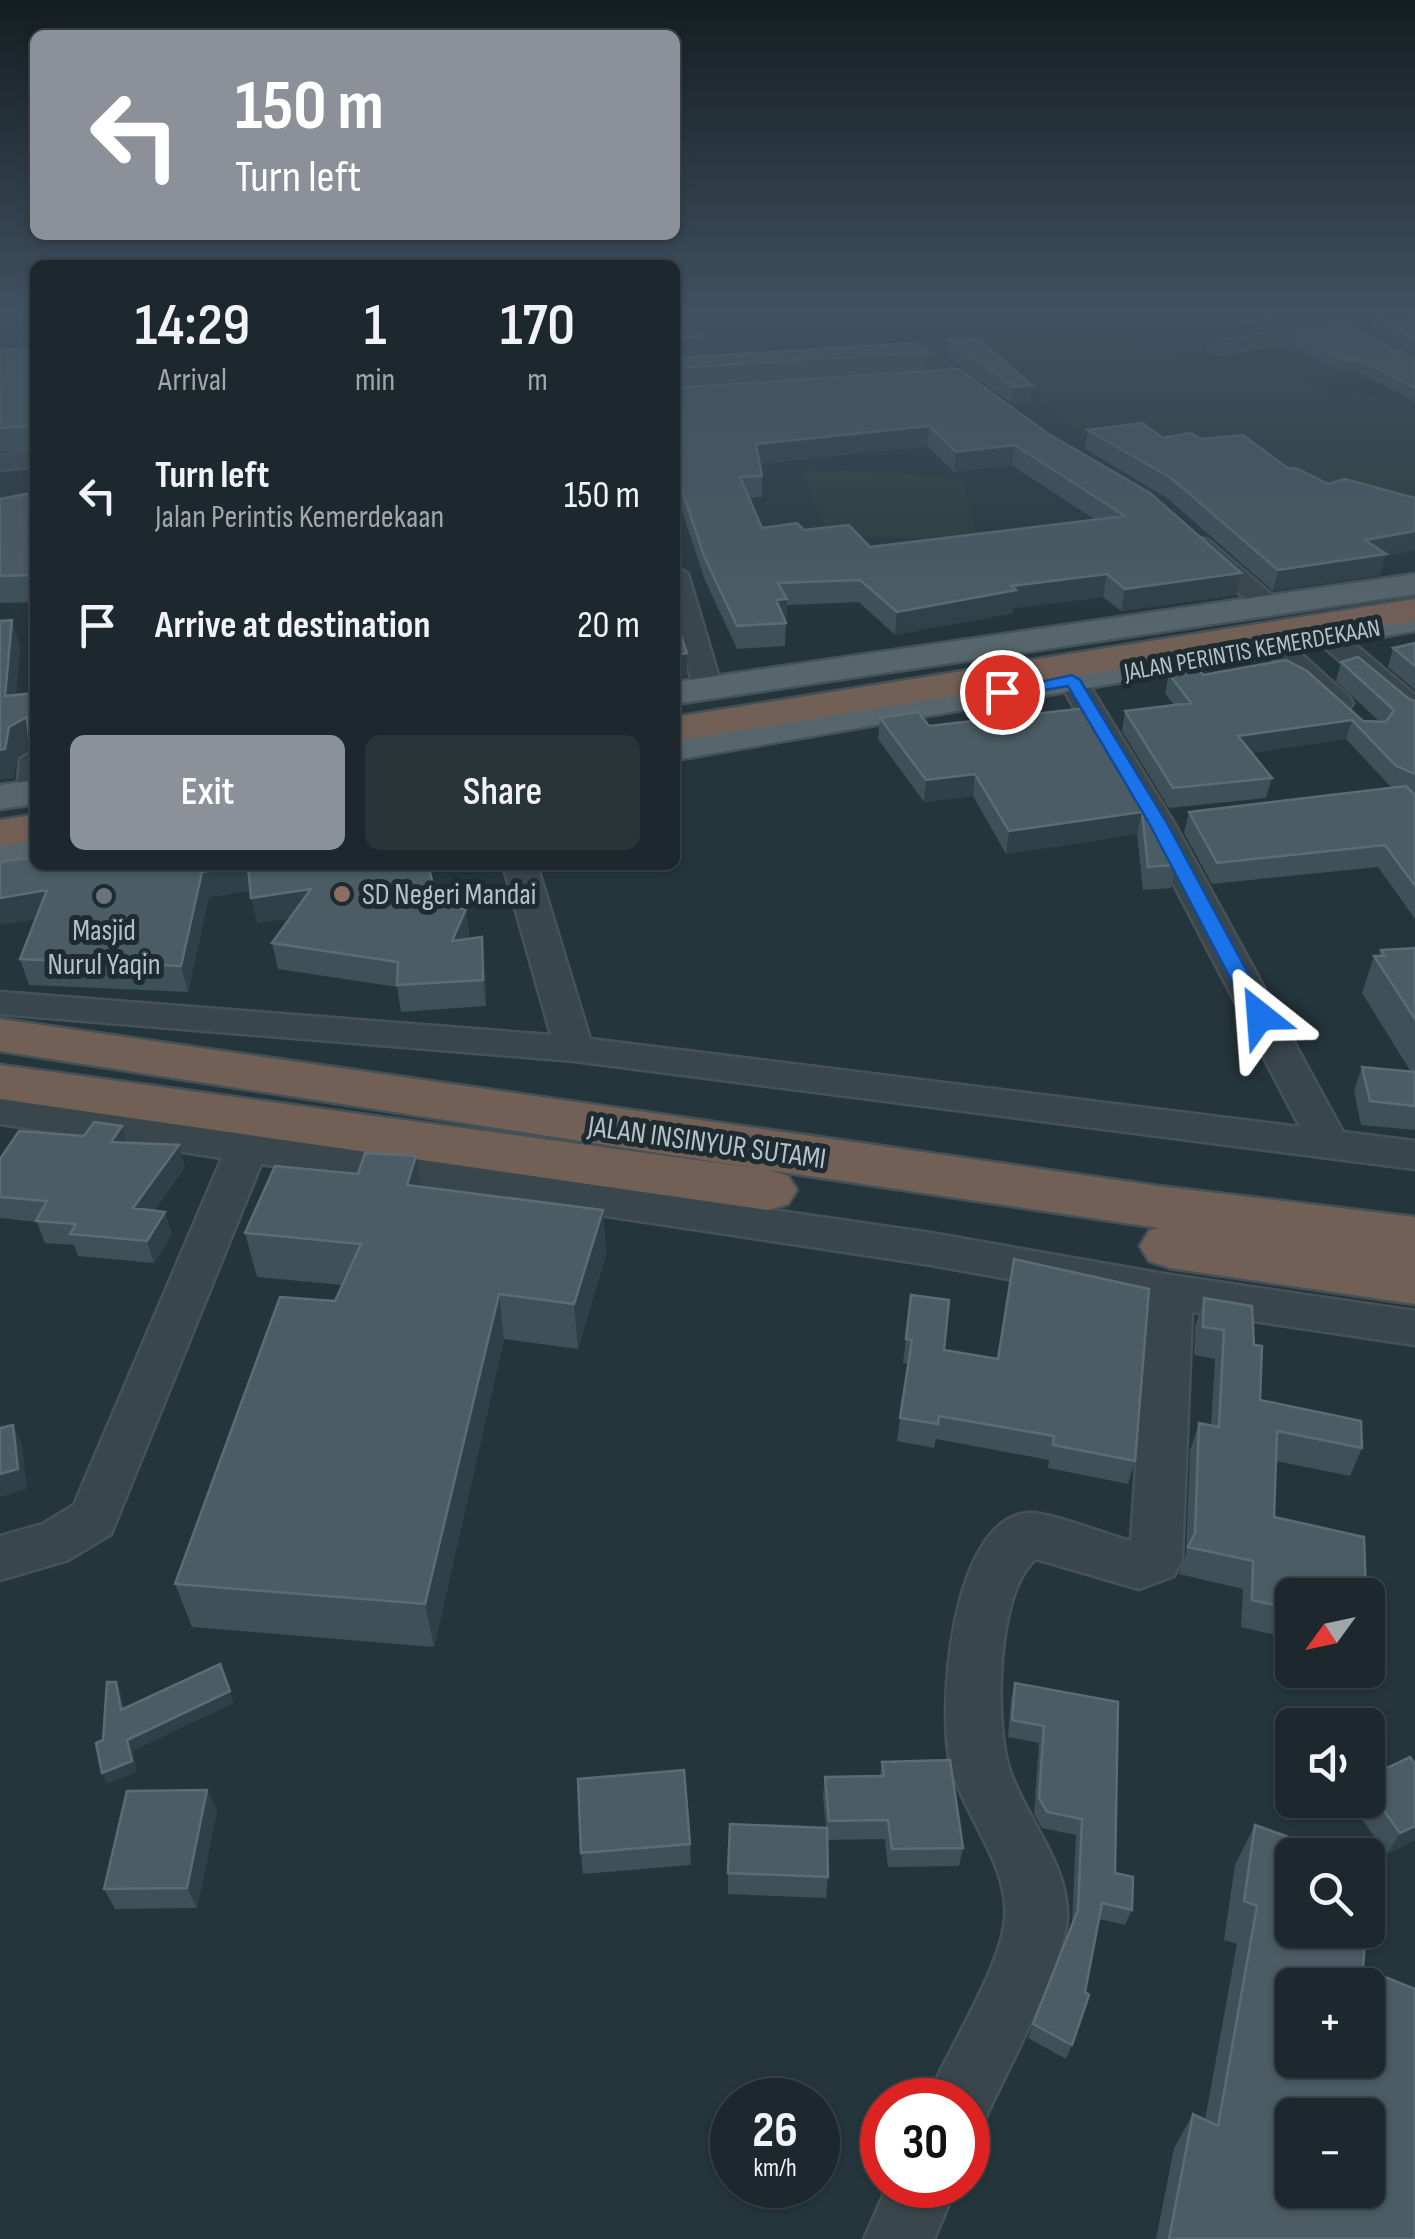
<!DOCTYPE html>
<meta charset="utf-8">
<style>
:root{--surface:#1c282d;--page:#293439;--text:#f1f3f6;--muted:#a0a6aa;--line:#3a4449;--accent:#8c9099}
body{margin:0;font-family:"Sofia Sans Condensed",sans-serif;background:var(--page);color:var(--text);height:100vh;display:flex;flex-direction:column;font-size:38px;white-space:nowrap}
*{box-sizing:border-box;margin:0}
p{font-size:32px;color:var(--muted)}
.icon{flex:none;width:55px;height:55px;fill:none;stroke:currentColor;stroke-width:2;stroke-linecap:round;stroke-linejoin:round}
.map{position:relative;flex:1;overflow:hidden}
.panel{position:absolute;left:30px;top:260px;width:650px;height:610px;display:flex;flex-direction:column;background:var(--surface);border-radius:15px;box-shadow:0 2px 8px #0004,0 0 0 2px var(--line)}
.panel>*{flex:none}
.guide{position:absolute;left:30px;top:30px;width:650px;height:210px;border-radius:15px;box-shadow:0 2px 8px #0004,0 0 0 2px var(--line);background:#8c9099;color:#fff;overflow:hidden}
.needle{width:65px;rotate:237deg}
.controls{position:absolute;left:1275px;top:1578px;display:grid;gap:20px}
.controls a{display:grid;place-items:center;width:110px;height:110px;border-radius:15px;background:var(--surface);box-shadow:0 2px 8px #0004,0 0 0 2px var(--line);font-size:50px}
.speed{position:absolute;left:710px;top:2078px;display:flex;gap:20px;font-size:50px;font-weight:700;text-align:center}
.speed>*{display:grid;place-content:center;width:130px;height:130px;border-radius:50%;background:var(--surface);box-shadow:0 2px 8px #0004,0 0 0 2px var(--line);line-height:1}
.speed small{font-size:25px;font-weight:400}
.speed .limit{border:15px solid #d22;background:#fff;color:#111}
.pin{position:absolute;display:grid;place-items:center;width:85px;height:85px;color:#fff;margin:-42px;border:5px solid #fff;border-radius:50%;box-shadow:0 2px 10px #0007}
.me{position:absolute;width:110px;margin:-55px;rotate:332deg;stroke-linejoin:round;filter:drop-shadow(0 0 8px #0008)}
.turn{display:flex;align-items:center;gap:35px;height:210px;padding:0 40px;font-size:45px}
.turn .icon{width:130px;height:130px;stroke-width:2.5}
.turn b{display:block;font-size:70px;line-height:85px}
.eta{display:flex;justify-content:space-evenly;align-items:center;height:170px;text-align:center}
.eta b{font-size:60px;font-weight:600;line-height:70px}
.action{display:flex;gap:20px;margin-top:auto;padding:20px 40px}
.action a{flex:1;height:115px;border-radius:15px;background:var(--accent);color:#fff;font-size:40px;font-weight:600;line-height:115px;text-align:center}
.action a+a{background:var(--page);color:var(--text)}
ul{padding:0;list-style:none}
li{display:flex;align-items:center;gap:30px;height:130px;padding:0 40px}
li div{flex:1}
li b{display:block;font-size:38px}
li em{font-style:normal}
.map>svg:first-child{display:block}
.green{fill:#273d3a}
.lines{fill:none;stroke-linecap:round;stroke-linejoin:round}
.minor-casing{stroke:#455258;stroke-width:5}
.major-casing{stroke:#455258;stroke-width:5}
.highway-casing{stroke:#445157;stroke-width:5}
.minor{fill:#39464c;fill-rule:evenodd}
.major{fill:#57656c;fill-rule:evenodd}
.highway{fill:#726057;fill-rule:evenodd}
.wall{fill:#3e5058;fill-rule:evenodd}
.shaded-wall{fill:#2f4048}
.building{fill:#4b5c64;stroke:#5b6c74;stroke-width:2.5;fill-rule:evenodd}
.route{fill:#1a73e8;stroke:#114b97;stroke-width:2.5}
.education-dot{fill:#8d6e63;stroke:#1e2b31;stroke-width:4}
.worship-dot{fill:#6b7280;stroke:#1e2b31;stroke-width:4}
.labels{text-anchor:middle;stroke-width:10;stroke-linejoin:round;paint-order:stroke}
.far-street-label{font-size:25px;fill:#b5c1c7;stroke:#1e2b31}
.poi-label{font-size:30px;fill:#b5c1c7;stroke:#1e2b31;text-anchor:start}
.street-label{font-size:30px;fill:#b5c1c7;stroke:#1e2b31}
</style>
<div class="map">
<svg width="1415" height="2239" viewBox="0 0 1415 2239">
<rect width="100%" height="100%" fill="#25353c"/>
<path class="green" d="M943,311H1098L1179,357L1308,382L1337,395L1356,391L1415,410V522L1224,452L1203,438L1096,441C1074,436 1067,423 1051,409C1031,393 1012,386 993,366L952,369L935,353L989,335Z
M801,468L961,478L979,540L828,536Z"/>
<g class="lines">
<defs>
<path id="minor" d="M1342,320L1349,322V330L1219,354L1209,348L1219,342Z
M924,347L957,373V381H943L919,359L874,360L864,354L874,348Z
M1415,348V360L1397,361L1387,355Z
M35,452V466L0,470V456Z
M1199,538L1208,540L1277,599L1281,605L1277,611H1259L1190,550L1187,545Z
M675,566L688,574L722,688L718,694L708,697L694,688L675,620Z
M1328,628L1338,630L1415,695V719L1405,716L1318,642L1315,636Z
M1275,637L1285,639L1349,697L1353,703L1349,709H1329L1265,651L1261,645Z
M1072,672L1086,680L1174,823L1343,1132L1415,1141V1169L574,1061L0,1014V992L551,1035L503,865H537L590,1039L1300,1127L1142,823L1058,680Z
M35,750V801H33L17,792L20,759Z
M0,1098L931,1233L1170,1275L1415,1311V1345L1192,1312L1182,1560L1174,1576L1139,1589L1036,1559C996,1590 994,1726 1010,1771C1026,1818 1070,1867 1067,1919C1063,1968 1005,2074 983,2123L968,2130V2100H927C947,2051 1001,1968 1005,1919C1010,1868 966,1818 952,1770C936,1716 950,1517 1029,1513C1049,1512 1108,1535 1131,1541L1147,1304L931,1265L261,1164L111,1534L68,1560L0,1580V1536L43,1524L74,1505L222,1158L0,1124Z
M888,2185H957L934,2239H864Z"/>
<path id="major" d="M1415,574V594L675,704V682Z
M1415,611V631L675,760V738Z
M35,780V804L0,809V785Z
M35,837V861L0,867V843Z"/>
<path id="highway" d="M1415,599V621L675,741V717Z
M35,815V841L0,846V820Z
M0,1019L1158,1186L1415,1217V1304L1170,1268L1149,1261L1140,1246L1149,1231L1159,1228L769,1170L788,1176L797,1190L788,1204L768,1210L0,1099V1065L762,1169L0,1051Z"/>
</defs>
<use href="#minor" class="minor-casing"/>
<use href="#major" class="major-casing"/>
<use href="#highway" class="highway-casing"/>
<use href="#minor" class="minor"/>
<use href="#major" class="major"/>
<use href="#highway" class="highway"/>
</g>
<path class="wall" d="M1224,311H1316L1314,321L1263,330Z
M1333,311H1372L1341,313Z
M1415,315V353L1372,330L1375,318Z
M1294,333L1415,361V402L1358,372L1344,373L1292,345Z
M947,340L1032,385L1030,402L1012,403L945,356Z
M35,348V451L0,452V350Z
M927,352L925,371L675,387V358Z
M959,369L1241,573L1236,595L1121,611L1103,597L1013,608V613L895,635L859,602L787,605L785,646L737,649L704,578L675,489V388ZM927,446L954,472L1012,465L1094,519L870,547L804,530L762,528L749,498L762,497V476L760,464Z
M1088,430L1163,438L1202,439L1328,484L1415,498V550L1385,556L1380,575L1273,591L1167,498L1085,449Z
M35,492V602L0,603V499Z
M1415,643V690L1388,667L1393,648Z
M1341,662L1409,699L1415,701V919L1378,867L1212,884L1184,833L1189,812L1395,788L1390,786L1346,739L1252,753L1272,778L1266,798L1169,808L1122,731L1125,711L1174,705L1165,693L1169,674L1203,675L1363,721L1380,722L1336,681Z
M1086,708L1176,865L1171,888L1143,890L1137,834L1006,854L973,796L924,802L878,739L880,718L929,726Z
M0,862L466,909L469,935L467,939L485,963L486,1006L401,1012L397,987L278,969L272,943L290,918L257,923L250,890L209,897L188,992L29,985L20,959L36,919L0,925Z
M1415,948V1130L1361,1125L1354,1091L1362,1067L1411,1072L1362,993L1374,956H1379L1381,950Z
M122,1126L127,1143L185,1167L154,1211L172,1234L154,1263L78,1256L74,1245L45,1243L37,1222L0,1218V1159Z
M421,1186L603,1210L606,1254L578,1349L504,1339L434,1647L192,1627L175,1584L335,1301L342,1285L257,1277L245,1233Z
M911,1295L944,1350L1135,1461L1128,1484L1048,1468L1049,1460L936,1439L934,1448L897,1441L908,1364L903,1363Z
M1204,1298L1254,1345L1260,1400L1362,1448L1350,1476L1276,1461L1274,1517L1292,1595V1639L1241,1627L1243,1589L1179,1574L1186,1554L1190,1451L1199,1423L1211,1426L1215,1359L1194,1355L1195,1326Z
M1015,1683L1118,1702L1115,1873L1132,1910L1125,1925L1099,1919L1072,2045L1066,2059L1028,2038L1072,1924L1076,1835L1042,1828L1034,1814L1039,1743L1008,1737L1011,1700Z
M882,1762L963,1848L959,1866L888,1867L885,1839L828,1840V1877L826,1898L728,1894V1873L826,1828L823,1796L825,1777L880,1776Z
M1368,1777L1415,1840L1387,1854L1349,1802L1350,1800H1368Z
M207,1790L217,1811L197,1908L115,1909L104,1889Z
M1255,1825L1363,1968L1415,2239H1156L1174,2148L1193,2114L1205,2120L1237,1944L1224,1940L1235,1865Z
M690,1844L691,1865L583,1874L581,1853Z"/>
<path class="shaded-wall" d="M1309,311H1316L1314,321L1263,330L1265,319Z
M704,335V353L675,358V340Z
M1361,360L1358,372L1344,373L1347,361Z
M1032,385L1030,402L1012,403L1014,387Z
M929,426L927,446L756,464V444Z
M1015,445L1012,465L954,472L956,452Z
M1415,531V550L1385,556L1380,575L1273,591L1278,570L1365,540Z
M1241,573L1236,595L1121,611L1125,589Z
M1107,574L1103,597L1013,608V613L895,635L897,612L1011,586Z
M787,599L786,622L775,623L776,600Z
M12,620L20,647L14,724L27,717L35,744V763L31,749L18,756L14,778L0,780V750Z
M687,653V676L675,679V655Z
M1352,720L1346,739L1233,756L1238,736Z
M975,774L973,796L924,802L926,780Z
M1142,812L1137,834L1006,854L1009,831Z
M242,865H248L253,889L209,897L188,992L181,966L202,872Z
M311,889L316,915L257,923L251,898Z
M47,890L55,916L0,925V898Z
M466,909L469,935L456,967L452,941Z
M482,937L485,963L486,1006L483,980Z
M122,1126L129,1148L111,1142Z
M179,1145L185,1167L140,1230L133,1208Z
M416,1156L423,1201L407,1185Z
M603,1210L606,1254L578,1349L574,1304Z
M165,1212L172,1234L154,1263L147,1241Z
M499,1294L504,1339L434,1647L425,1604Z
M13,1425L22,1444L27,1489L0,1497V1474Z
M116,1682L121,1693L127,1721L121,1710Z
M230,1691L234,1703L133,1751L137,1772L107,1784L102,1773L127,1740Z
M207,1790L217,1811L197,1908L187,1888Z
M1415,1826V1840L1387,1854L1400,1833Z"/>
<path class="building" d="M1249,311H1308L1265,319Z
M1415,315V339L1375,318Z
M1343,324L1415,361V388L1361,360L1347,361L1294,333Z
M704,335L675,340V337Z
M978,339L1032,385L1014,387L947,340Z
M915,343L927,352L675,368V358Z
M35,348V426L0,428V350Z
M959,369L1047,433L1150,493L1241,573L1125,589L1107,574L1011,586L1016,590L897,612L860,580L778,583L787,599L776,600L786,623L737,626L704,556L675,469V388ZM929,426L956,452L1015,445L1125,516L870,547L849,525L804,530L797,523L762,528L740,477L762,476L756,444Z
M1142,423L1163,438L1190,433L1202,439L1243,435L1289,469L1296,468L1328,484L1345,479L1415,498V531L1365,540L1386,554L1278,570L1171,478L1088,430Z
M35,492V575L0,576V499Z
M675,619L687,653L675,655Z
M12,620L5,696L35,693V745L30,746L27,717L9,727L5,749L0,750V621Z
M1415,643V666L1393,648Z
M1358,657L1409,699L1415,701V774L1396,766L1352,720L1238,736L1272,778L1173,788L1125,711L1191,703L1169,674L1200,671L1203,675L1286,660L1307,671L1363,721L1386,722L1394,710L1341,662Z
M1086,708L1176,865L1148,867L1142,812L1009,831L975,774L926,780L880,718L918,712L929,726Z
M1406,786L1415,795V886L1385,845L1217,863L1189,812Z
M35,857V865H242L202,872L181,966L20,959L47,890L0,898V862Z
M248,865H428L439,907L466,909L452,941L482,937L483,980L397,985L398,962L272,943L311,889L251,898Z
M1415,948V1019L1374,956H1385L1381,950Z
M1362,1067L1415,1072V1106L1370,1101Z
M94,1122L122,1126L111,1142L179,1145L133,1208L165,1212L147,1241L70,1234L76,1224L36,1221L47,1201L0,1197V1159L19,1131L84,1136Z
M365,1153L416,1156L407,1185L603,1210L574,1304L499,1294L425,1604L175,1584L280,1297L335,1301L361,1244L245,1233L275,1166L358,1174Z
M1014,1259L1149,1289L1135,1461L1053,1445L1054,1436L939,1416L938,1424L900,1418L912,1340L906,1339L911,1295L949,1300L944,1350L998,1359Z
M1204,1298L1252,1306L1254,1345L1262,1346L1260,1400L1361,1421L1362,1448L1277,1431L1274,1517L1364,1537L1366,1595H1292V1609L1252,1600L1253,1561L1188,1547L1195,1533L1199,1423L1219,1427L1224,1330L1203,1327Z
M13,1425L18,1469L0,1474V1428Z
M220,1664L230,1691L127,1740L132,1761L102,1773L96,1743L103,1740L107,1682H116L121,1710Z
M1015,1683L1118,1702L1115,1873L1133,1877L1132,1910L1102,1903L1085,1992L1089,1995L1072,2045L1033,2024L1078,1910L1082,1819L1047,1812L1039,1798L1044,1726L1012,1720Z
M1410,1757L1415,1764V1826L1400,1833L1368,1789V1777Z
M950,1760L963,1848L892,1849L888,1820L829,1821L825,1777L884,1776L882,1762Z
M684,1770L690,1844L581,1853L578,1779Z
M207,1790L187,1888L104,1889L127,1791Z
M730,1824L827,1828L828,1877L728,1873Z
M1255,1825L1339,1855H1292V1930H1366L1363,1968L1415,1989V2239H1169L1193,2114L1218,2126L1257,1906L1244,1901ZM1292,1985H1368V2060H1292ZM1292,2115H1368V2190H1292Z
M1368,1865L1372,1867L1368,1916Z"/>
<linearGradient id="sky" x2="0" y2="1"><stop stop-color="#141d21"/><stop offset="0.5" stop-color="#405161"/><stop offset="1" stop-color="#405161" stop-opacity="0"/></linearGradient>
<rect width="1415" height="625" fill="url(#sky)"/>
<path class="route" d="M1072,675L1080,680L1167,823L1271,1016L1268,1020H1253L1250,1016L1149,823L1068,686L1002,697L994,692Z"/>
<circle class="education-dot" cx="342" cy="894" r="10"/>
<circle class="worship-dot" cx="104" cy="896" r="10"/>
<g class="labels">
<g class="far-street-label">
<text transform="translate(1252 649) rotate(-10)" y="9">JALAN PERINTIS KEMERDEKAAN</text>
</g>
<g class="poi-label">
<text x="362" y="904">SD Negeri Mandai</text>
<text x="104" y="940" text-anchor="middle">Masjid<tspan x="104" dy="34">Nurul Yaqin</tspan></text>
</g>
<g class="street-label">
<text transform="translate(707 1142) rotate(8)" y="10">JALAN INSINYUR SUTAMI</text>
</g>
</g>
</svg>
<div class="controls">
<a><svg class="needle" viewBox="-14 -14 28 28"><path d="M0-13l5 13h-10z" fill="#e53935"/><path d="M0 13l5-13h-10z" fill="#a0a6aa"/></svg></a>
<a><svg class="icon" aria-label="sound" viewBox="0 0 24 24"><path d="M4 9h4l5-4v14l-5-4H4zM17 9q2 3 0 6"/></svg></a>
<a><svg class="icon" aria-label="search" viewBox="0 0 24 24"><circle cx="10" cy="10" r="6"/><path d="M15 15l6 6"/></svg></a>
<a>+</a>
<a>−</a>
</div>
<div class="speed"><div>26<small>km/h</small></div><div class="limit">30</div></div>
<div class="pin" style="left:1002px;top:692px;background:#d93025"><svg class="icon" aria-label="arrive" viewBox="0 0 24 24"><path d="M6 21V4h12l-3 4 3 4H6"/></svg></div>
<svg class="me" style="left:1260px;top:1016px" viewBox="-20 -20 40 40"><path d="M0-17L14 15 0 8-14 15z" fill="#1a73e8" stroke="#fff" stroke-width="4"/></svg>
<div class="guide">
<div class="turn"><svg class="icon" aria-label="left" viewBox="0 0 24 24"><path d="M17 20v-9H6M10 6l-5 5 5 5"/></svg><div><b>150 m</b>Turn left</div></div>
</div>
<section class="panel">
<div class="eta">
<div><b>14:29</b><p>Arrival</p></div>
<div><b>1</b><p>min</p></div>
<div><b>170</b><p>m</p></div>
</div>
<ul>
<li><svg class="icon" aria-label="left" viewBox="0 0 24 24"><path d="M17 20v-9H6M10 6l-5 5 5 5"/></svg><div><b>Turn left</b><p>Jalan Perintis Kemerdekaan</p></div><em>150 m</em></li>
<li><svg class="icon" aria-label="arrive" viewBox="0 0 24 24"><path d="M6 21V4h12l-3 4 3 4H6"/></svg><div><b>Arrive at destination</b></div><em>20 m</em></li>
</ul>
<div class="action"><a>Exit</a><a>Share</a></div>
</section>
</div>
